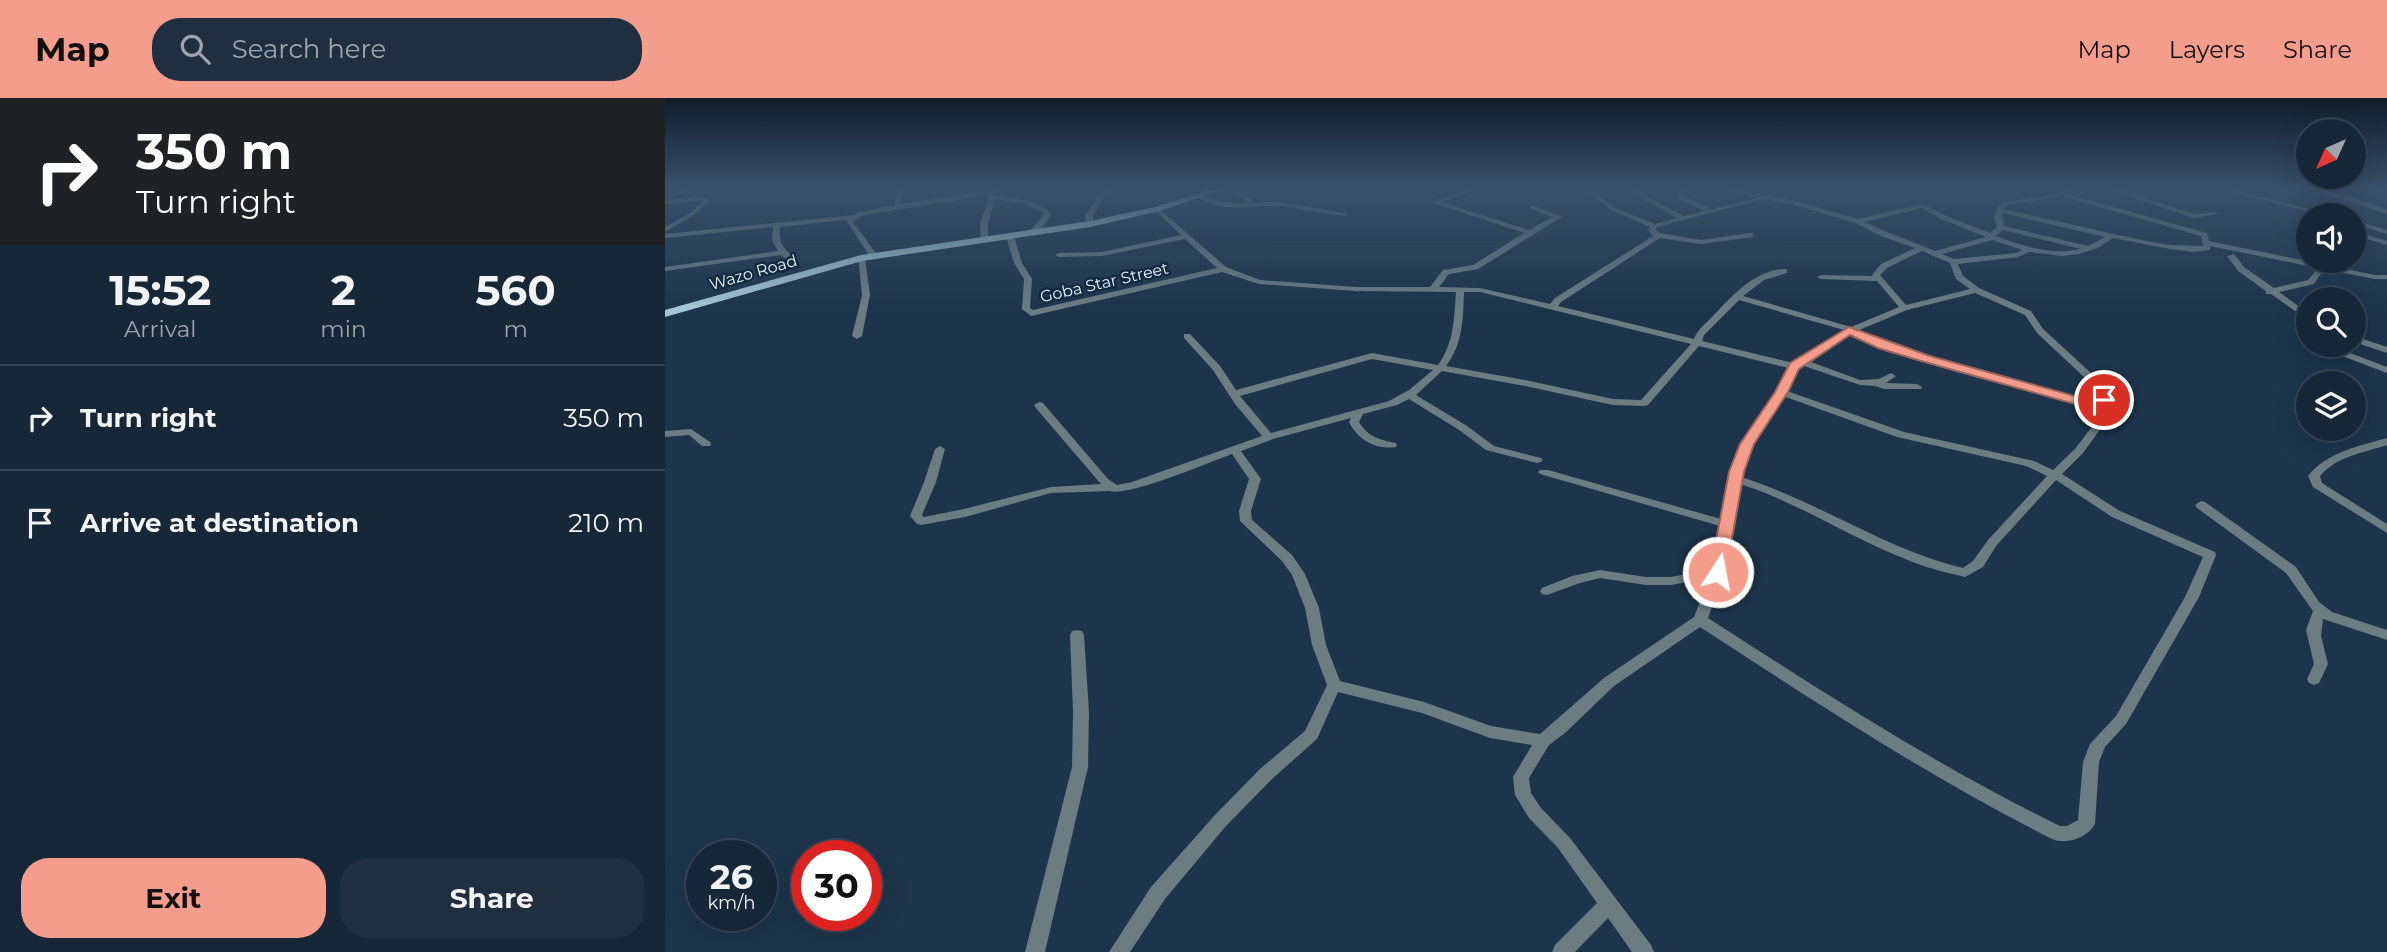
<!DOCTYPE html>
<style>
:root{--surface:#162738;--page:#1f2f40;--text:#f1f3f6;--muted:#9ea5ae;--line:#354453;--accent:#f49d8c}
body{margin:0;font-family:Montserrat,sans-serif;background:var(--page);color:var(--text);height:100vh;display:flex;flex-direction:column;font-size:26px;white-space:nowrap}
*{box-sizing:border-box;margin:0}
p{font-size:23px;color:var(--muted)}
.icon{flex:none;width:38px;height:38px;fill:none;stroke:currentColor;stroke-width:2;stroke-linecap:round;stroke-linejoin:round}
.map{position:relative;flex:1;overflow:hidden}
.drawer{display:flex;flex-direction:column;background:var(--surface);width:665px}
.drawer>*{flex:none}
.guide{background:#202124;color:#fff;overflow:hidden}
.needle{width:46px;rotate:225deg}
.tools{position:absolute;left:1631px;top:21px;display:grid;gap:14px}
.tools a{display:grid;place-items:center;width:70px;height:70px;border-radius:50%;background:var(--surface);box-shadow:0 7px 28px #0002,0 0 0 2px var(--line);font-size:35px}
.speed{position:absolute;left:21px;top:742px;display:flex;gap:14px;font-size:35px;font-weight:700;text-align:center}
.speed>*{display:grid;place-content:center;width:91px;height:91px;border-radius:50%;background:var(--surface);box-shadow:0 7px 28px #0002,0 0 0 2px var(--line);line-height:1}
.speed small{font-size:18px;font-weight:400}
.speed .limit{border:10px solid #d22;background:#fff;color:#111}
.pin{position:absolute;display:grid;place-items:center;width:60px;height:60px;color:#fff;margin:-30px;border:4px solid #fff;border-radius:50%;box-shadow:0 2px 7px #0007}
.me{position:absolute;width:77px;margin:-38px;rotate:11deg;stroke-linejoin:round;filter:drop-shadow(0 0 5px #0008)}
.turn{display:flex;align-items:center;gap:24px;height:147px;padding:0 21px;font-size:32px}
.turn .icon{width:91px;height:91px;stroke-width:2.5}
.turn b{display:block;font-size:49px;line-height:60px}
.eta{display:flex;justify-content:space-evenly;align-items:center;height:119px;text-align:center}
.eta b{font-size:42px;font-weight:700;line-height:49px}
.action{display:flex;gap:14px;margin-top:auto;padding:14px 21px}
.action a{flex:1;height:80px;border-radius:28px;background:var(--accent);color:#111;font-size:28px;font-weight:700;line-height:80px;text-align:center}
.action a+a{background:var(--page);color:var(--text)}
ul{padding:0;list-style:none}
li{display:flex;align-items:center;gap:21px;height:105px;padding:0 21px;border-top:2px solid var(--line)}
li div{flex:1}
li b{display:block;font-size:26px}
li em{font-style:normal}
header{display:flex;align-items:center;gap:42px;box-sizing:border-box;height:98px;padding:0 35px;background:var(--accent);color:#111}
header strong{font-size:33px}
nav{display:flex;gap:38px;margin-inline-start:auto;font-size:24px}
.search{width:490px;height:63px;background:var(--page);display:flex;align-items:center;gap:18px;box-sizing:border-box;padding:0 24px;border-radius:28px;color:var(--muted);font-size:26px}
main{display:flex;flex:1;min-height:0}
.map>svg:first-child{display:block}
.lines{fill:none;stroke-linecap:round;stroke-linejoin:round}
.minor{fill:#6b7c82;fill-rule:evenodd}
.major{fill:#a2c6d2;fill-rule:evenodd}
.route{fill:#f49d8c;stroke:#9f665b;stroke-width:2}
.labels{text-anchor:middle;stroke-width:5;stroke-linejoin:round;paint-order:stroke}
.far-street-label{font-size:16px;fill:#e7f2fe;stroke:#132a3f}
</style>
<header>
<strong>Map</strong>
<div class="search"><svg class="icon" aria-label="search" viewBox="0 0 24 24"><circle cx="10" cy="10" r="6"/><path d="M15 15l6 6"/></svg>Search here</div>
<nav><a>Map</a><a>Layers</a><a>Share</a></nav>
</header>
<main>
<section class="drawer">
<div class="guide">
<div class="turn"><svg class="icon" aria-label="right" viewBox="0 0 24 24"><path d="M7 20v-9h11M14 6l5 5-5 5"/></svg><div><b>350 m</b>Turn right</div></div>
</div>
<div class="eta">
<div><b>15:52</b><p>Arrival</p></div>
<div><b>2</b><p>min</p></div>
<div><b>560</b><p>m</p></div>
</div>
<ul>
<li><svg class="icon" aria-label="right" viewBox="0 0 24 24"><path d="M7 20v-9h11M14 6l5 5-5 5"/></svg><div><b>Turn right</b></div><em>350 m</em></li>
<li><svg class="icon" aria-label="arrive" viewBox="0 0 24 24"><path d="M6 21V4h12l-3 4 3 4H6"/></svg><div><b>Arrive at destination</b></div><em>210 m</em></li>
</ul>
<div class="action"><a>Exit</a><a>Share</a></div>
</section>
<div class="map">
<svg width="1722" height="854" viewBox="0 0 1722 854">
<rect width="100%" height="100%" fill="#1d344a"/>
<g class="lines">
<path class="minor" d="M22,91H31L6,99L3,97Z
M228,91H234L238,95L236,106L332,91V97L364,103L383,112L386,118L371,137H365V133L378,118V114L360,106L330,101L323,125V142L316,144L315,125L325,97L199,117L188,124L213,158L209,160H206L181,122L115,129C113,142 118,152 130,159V163H124L116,157L0,173V169L113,153L107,142L108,129L0,140V136L189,117L195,114L229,107L232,95Z
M437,91H443L428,118L429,126L422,128L420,118Z
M563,91C575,90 581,96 589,105L615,104L684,116L680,118L672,117C653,115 635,110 617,108C588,106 556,117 531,98L534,96C551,103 564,106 582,105L575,97Z
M804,91H812L776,104L864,132L887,119L865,110V108H869L897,119L813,171L784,176L774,189L815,190L885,206L890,200L988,138L983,132L985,129L946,112L920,91H927L950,110L990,126L1012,120L961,91H968L1019,118L1039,113L1014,101V94L1020,91H1028L1020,95V99L1047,111L1092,100L1051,91H1063L1127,102L1193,121L1258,106L1281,118L1325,135L1332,129L1329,119L1332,110L1339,104L1386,97L1405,91H1413L1402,96L1542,135L1544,143L1710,177H1722V181H1710L1663,172L1657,174L1649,186L1614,194L1643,215V222L1606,196H1601V193L1573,173L1562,158L1569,156L1579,169L1609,190L1643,182L1653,170L1545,148V152L1528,154L1505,151L1448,140L1433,150L1414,156L1397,158L1364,154L1353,159L1293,166L1298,178L1314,190L1366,213L1378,231L1426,275L1444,301L1438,313L1439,326L1418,355L1397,376L1455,413L1550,454L1551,457L1534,499L1461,626L1440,649L1434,664L1430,726C1422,740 1402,747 1387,741C1264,679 1150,604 1035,529L949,588L900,635L884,647L864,680L866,695L876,710L905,740L986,847L989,854H967L943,820L910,854H887L890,847L932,805L893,750L864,720L850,697L848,679L867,647L825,640L757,615L673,594L652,641L607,681L561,728L500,801L465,854H444L486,789L549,718L595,671L640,633L662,587L647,547L640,510L627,477L617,463L575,423L574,413L584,381L567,356C545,364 463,399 445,393L386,395L300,419L256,427L252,426L245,418L259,384L270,351L275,348L280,351L271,384L257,417L259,419L299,411L386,389L436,386L370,309L369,307L374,304L378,305L443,381L452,387L467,384L597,338L570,306L548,272L519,240V236H525L555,268L571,292L707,255L773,267C789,245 789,221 791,194L691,193L594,186L557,174L366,218L357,211L359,181L349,165L341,138L345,136L349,138L357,165L367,181L365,210L368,212L552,170L520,141L437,158L394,159L390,157L394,155L437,154L516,137L490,112V110L492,109L561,169L595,182L691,189H765L778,172L808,167L859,135L766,104ZM1396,98L1536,138L1538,148L1505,147L1476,142L1338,111L1343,107ZM1099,101L1126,106L1190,125L1216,138L1250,150L1216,166L1207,177L1208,178L1156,177L1152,179L1156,181L1212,183L1234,209L1186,229L1078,198L1099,182L1122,175V171C1091,170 1066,199 1047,219C1040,226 1032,232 1029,241L893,208L896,204L995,140L1036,146L1088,139V135H1085L1036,142L995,135L991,132L992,129ZM1257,110L1276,121L1321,139L1270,153L1222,134L1200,124ZM1337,115L1440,139L1423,148L1339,128ZM1338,132L1416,151C1387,158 1358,148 1331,138ZM1327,142L1357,152L1351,155L1289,161L1277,156ZM1257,153L1285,165L1291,181L1305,191L1241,207L1215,177L1222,170ZM799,194H815L1026,246L976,302L948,301L860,282L781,268C798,246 798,221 799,194ZM1310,195L1360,217L1372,235L1419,279L1434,301L1432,305C1352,283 1269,265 1192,233L1242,212ZM1074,202L1179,232L1136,263L1129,265L1037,243L1039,237ZM1185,237C1263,270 1347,288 1429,311V326L1410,351L1388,372L1369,363L1239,334L1122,293L1133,270L1139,268L1195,287L1210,288L1219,291H1256L1257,289L1252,286L1221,285L1231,278L1226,275L1214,281L1195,282L1146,264ZM1034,248L1123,270C1110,296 1092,320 1077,346C1064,369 1061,395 1056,421L883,372H875L873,374L875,376L1055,428L1047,471L1006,479H981L935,472L907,478L877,490L875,493L877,496L882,497L915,485L935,480L981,487H1006L1044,480L1029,519L939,580L875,636L826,628L759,604L675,583L661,547L654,510L640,476L627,457L587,422L586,413L596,381L576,353L608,341L686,320L684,324C693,342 711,352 731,349L732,347L731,345C715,342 703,339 694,324L698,316L732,307L744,301L794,332L821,352L872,365L876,364L878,362L876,360L829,348L802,328L751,297L777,273L860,288L948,307L979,308L983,307ZM707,261L768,272L744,292L724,303L606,335L575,298ZM1118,298L1232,339L1361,368L1382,378L1323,442L1308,463L1298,470C1219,451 1153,403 1076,379L1087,347ZM1391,382L1447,419L1538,459L1520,499L1451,618L1425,646L1418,664L1413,722L1402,728H1395C1272,668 1158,594 1043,520L1060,474L1075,386C1132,404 1182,438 1238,460C1258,469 1279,474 1300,479L1318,469L1331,448Z
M1443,91H1451L1529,116L1549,114L1553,116L1529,120Z
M1556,91H1565L1668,117H1656Z
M1634,91C1662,88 1695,102 1722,112V116L1683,103Z
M35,98L46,102L29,117L0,134V129L25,115L38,103L0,106V102Z
M1689,122L1722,132V136L1689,126Z
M1689,133L1722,143V147L1689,137Z
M193,158L200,160L205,197L197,238L192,241L187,238L197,197Z
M1689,238L1722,249V255L1689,244Z
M1655,247H1664L1722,269V275L1656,250Z
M26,331L45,344L46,346L45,348H37L24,337L0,339V333Z
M1722,340V347C1698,355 1672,358 1655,378L1657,385L1722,426V435L1648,389L1643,378C1662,354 1694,348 1722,340Z
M1536,403L1540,404L1631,469L1654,504L1667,514L1722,532V542L1658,521L1656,538L1663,566L1654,585L1649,587L1644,585L1642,581L1649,566L1641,532L1648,513L1621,475L1532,410L1530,407Z
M412,532L417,533L419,537L424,614L423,669L380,854H360L407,669L408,614L405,537L407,533Z"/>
<path class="major" d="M548,91H559L495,113L425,129L197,163L0,219V212L196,157L425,123L490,109Z"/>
</g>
<linearGradient id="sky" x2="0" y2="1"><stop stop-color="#101d29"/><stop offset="0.43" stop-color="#3a506b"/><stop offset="1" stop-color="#3a506b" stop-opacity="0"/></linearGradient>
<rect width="1722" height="210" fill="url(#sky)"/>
<path class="route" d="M1184,229L1265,258L1431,304L1439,298L1445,302L1440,312L1435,313L1256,263L1213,250L1185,237L1134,271L1123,294L1089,346L1079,374L1061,474L1059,477H1047L1045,474L1064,374L1075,346L1110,294L1125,265Z"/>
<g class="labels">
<g class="far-street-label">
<text transform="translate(88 174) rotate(-16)" y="6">Wazo Road</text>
<text transform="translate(439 184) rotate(-13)" y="6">Goba Star Street</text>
</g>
</g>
</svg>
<div class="tools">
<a><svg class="needle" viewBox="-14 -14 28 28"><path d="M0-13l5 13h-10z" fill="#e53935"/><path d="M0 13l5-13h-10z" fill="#9ea5ae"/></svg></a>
<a><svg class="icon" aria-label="sound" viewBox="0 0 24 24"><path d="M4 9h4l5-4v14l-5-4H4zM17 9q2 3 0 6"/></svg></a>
<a><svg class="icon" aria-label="search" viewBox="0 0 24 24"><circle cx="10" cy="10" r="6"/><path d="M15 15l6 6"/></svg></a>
<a><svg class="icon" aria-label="layers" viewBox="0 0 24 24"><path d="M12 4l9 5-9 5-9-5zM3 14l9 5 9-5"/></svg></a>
</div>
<div class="speed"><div>26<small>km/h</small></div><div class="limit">30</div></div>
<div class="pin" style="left:1439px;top:302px;background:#d93025"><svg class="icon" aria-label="arrive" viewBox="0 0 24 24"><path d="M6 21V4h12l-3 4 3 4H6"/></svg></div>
<svg class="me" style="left:1053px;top:474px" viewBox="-20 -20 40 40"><circle r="17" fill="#f49d8c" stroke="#fff" stroke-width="3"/><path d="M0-11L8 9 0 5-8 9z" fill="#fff"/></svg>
</div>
</main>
